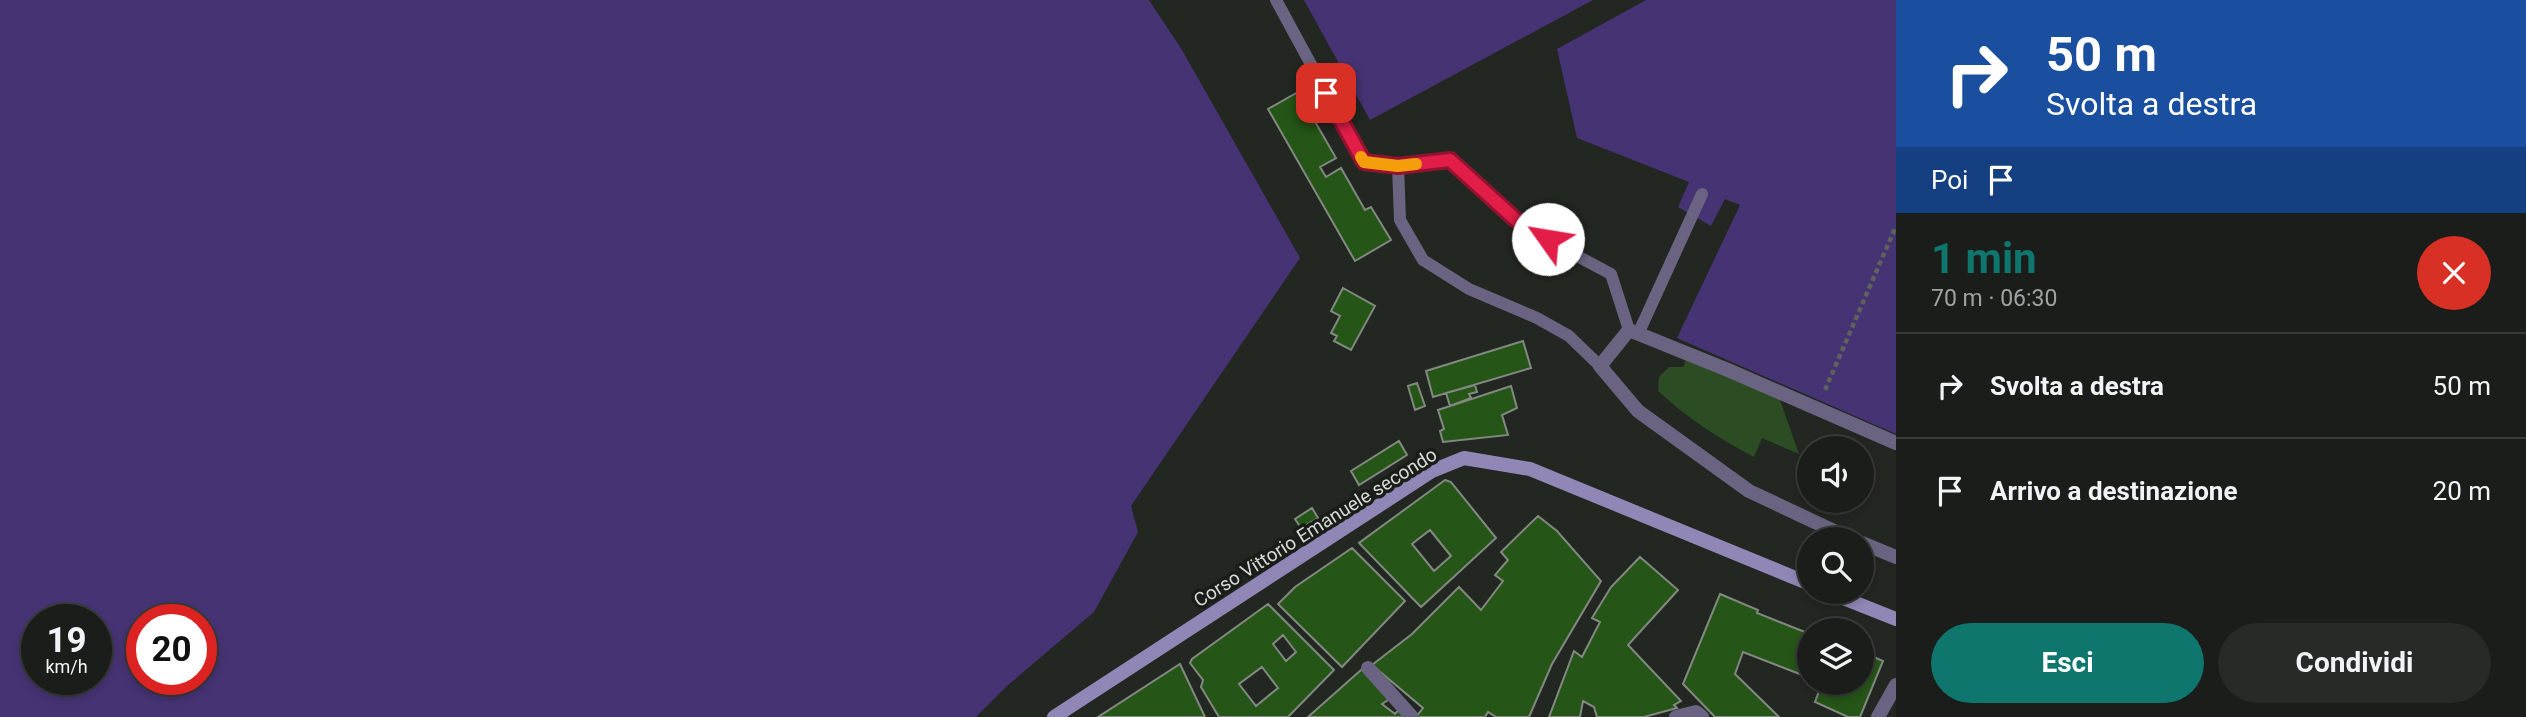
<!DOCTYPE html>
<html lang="it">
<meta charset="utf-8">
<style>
:root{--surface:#1a1d19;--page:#272a26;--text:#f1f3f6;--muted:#9fa2a2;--line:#383b38;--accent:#0f766e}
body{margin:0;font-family:Roboto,sans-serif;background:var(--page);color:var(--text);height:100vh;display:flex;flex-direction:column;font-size:26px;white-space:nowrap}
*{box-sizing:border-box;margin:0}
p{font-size:23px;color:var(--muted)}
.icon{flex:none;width:38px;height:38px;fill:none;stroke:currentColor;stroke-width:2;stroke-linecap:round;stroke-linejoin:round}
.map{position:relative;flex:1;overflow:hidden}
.drawer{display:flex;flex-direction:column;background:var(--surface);width:630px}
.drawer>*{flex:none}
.top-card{background:#1a4fa0;color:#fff;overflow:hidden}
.buttons{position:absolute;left:1797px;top:436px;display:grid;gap:14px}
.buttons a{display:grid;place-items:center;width:77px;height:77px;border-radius:50%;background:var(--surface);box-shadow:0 4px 10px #0003,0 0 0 2px var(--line);font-size:35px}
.speed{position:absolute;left:21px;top:604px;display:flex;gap:14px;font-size:35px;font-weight:700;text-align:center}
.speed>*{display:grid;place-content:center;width:91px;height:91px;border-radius:50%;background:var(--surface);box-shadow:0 4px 10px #0003,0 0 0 2px var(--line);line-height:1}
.speed small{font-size:18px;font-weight:400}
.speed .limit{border:10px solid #d22;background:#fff;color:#111}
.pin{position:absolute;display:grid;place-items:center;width:60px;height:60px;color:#fff;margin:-30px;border-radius:14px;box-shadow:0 4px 10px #0006}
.me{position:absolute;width:77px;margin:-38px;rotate:302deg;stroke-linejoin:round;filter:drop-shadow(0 0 5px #0008)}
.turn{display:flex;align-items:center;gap:24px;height:147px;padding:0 35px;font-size:32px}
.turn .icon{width:91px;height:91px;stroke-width:2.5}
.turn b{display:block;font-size:49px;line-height:60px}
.then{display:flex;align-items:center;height:66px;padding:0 35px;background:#0003;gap:14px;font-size:26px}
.round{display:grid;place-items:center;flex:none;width:74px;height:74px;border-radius:37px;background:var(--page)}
.overview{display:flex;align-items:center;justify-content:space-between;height:119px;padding:0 35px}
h1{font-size:42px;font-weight:700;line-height:52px;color:var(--accent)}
.cta{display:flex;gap:14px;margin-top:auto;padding:14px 35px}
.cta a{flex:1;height:80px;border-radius:42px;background:var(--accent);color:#fff;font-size:28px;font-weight:700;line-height:80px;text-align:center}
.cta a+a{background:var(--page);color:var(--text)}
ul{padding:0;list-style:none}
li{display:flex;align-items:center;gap:21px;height:105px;padding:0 35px;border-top:2px solid var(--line)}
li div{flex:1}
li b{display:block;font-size:26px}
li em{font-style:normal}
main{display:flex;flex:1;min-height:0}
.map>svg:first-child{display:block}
.green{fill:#2c4d24}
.water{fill:#463373;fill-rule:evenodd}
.building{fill:#255517;stroke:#838982;stroke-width:2;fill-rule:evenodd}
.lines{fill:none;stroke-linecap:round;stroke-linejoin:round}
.path{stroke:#5e615c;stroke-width:4.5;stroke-dasharray:5 3.5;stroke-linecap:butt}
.lane{stroke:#6a6482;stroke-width:12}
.street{stroke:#6a6482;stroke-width:14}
.secondary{stroke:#9187b7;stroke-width:14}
.route-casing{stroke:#92132f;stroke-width:18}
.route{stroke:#e11d48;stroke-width:12}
.slow{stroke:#f59e0b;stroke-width:12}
.labels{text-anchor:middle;stroke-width:7;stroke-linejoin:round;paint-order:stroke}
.street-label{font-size:19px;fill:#d7dad6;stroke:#191e18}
</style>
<main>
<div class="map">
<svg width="1896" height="717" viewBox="0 0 1896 717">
<rect width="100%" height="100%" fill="#232721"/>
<path class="green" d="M1687,357L1779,397L1799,454L1762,438L1754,457C1719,439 1686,417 1658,391L1659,377L1669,367H1683Z"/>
<path class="water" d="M0,0H1149L1182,50L1300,258L1131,506L1138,532L1094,612L1007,686L976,717H0ZM37,620H96V679H37ZM142,620H201V679H142Z
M1304,0H1593L1370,120Z
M1646,0H1896V434L1677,338L1740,205L1725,199L1711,226L1678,207L1689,182L1577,138L1557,49Z"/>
<path class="building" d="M1298,92L1336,158L1320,167L1326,177L1341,168L1365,210L1371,207L1391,240L1355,261L1268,109Z
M1343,288L1375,306L1351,350L1334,341L1337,336L1331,333L1340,316L1331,311Z
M1523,341L1531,368L1433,397L1426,371Z
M1417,383L1425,406L1415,410L1408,386Z
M1475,385L1477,392L1469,394L1471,398L1450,406L1446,393Z
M1511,386L1517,408L1502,415L1508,435L1443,442L1440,431L1444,429L1438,410Z
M1399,441L1407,455L1359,485L1351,471Z
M1445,480L1451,482L1496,538L1421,607L1359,543ZM1430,530L1451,556L1434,571L1412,544Z
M1312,508L1318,518L1301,528L1295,519Z
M1538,516L1557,531L1601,581L1552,664L1529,717H1496L1488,712L1485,717H1416L1423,708L1372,665L1412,634L1459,587L1481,610L1503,581L1495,575L1508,560L1501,552Z
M1352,548L1405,601L1342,667L1278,604L1295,587Z
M1640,557L1678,590L1628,645L1681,701L1674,705L1677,708L1644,717H1597L1594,707L1583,701L1580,717H1549L1574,651L1582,657L1600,622L1592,618L1611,587Z
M1720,594L1758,610L1757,613L1810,634V678L1743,652L1735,674L1779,717H1715L1683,684Z
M1268,604L1334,670L1288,717H1219L1201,687L1203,680L1190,663L1192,659ZM1283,635L1296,652L1286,661L1273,644ZM1262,667L1278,688L1256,706L1239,684Z
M1862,652L1883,661L1860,717H1848L1815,702L1822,683L1820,682H1862Z
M1180,664L1205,717H1098Z
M1362,669L1391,698L1382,704L1395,714L1401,707L1410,717H1308Z"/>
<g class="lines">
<path class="path" d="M1825,390L1896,226"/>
<path class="lane" d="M1276,0L1364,162L1398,166
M1638,334L1702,194
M1600,366L1569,336L1537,318L1469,289L1423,260L1400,220L1398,166L1450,160L1515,219L1564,249L1611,274L1629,330"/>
<path class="street" d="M1851,539L1749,491L1638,411L1600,366L1629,330L1728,370L1896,443
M1862,543L1896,557
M1368,668L1412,717
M1676,717L1696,712L1702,717
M1878,717L1896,685"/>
<path class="secondary" d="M1828,592L1896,619
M1054,717L1432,471L1464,458L1530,469L1810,584"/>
</g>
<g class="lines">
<defs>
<path id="route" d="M1326,93L1364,162L1398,166L1450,160L1515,219L1548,239"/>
</defs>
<use href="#route" class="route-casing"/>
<use href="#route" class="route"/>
<path class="slow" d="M1361,157L1364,162L1398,166L1416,164"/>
</g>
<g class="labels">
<g class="street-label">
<text transform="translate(1315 527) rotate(-32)" y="7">Corso Vittorio Emanuele secondo</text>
</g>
</g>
</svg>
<div class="buttons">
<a><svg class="icon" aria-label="sound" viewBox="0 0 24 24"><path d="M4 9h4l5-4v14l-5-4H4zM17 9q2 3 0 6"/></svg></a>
<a><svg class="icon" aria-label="search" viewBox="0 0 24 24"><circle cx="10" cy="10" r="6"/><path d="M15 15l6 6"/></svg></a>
<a><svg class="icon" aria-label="layers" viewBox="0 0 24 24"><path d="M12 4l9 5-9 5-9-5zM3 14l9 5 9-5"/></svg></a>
</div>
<div class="speed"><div>19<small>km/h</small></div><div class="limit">20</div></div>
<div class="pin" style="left:1326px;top:93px;background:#d93025"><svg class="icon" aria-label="arrive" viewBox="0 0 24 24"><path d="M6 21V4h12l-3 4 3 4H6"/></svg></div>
<svg class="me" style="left:1548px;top:239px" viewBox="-20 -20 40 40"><circle r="19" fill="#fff"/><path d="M0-13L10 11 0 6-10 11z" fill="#e11d48"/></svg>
</div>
<section class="drawer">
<div class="top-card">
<div class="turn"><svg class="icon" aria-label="right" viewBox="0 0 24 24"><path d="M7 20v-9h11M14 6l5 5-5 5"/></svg><div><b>50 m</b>Svolta a destra</div></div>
<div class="then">Poi<svg class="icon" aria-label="arrive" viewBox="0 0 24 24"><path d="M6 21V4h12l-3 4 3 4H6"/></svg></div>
</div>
<div class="overview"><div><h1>1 min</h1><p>70 m · 06:30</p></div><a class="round" style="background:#d93025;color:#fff"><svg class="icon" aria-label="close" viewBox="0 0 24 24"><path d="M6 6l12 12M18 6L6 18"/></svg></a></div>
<ul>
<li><svg class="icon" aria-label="right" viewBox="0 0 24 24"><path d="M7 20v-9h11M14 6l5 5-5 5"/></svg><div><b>Svolta a destra</b></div><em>50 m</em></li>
<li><svg class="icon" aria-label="arrive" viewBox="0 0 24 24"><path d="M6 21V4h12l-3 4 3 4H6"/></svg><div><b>Arrivo a destinazione</b></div><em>20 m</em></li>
</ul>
<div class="cta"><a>Esci</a><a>Condividi</a></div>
</section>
</main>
